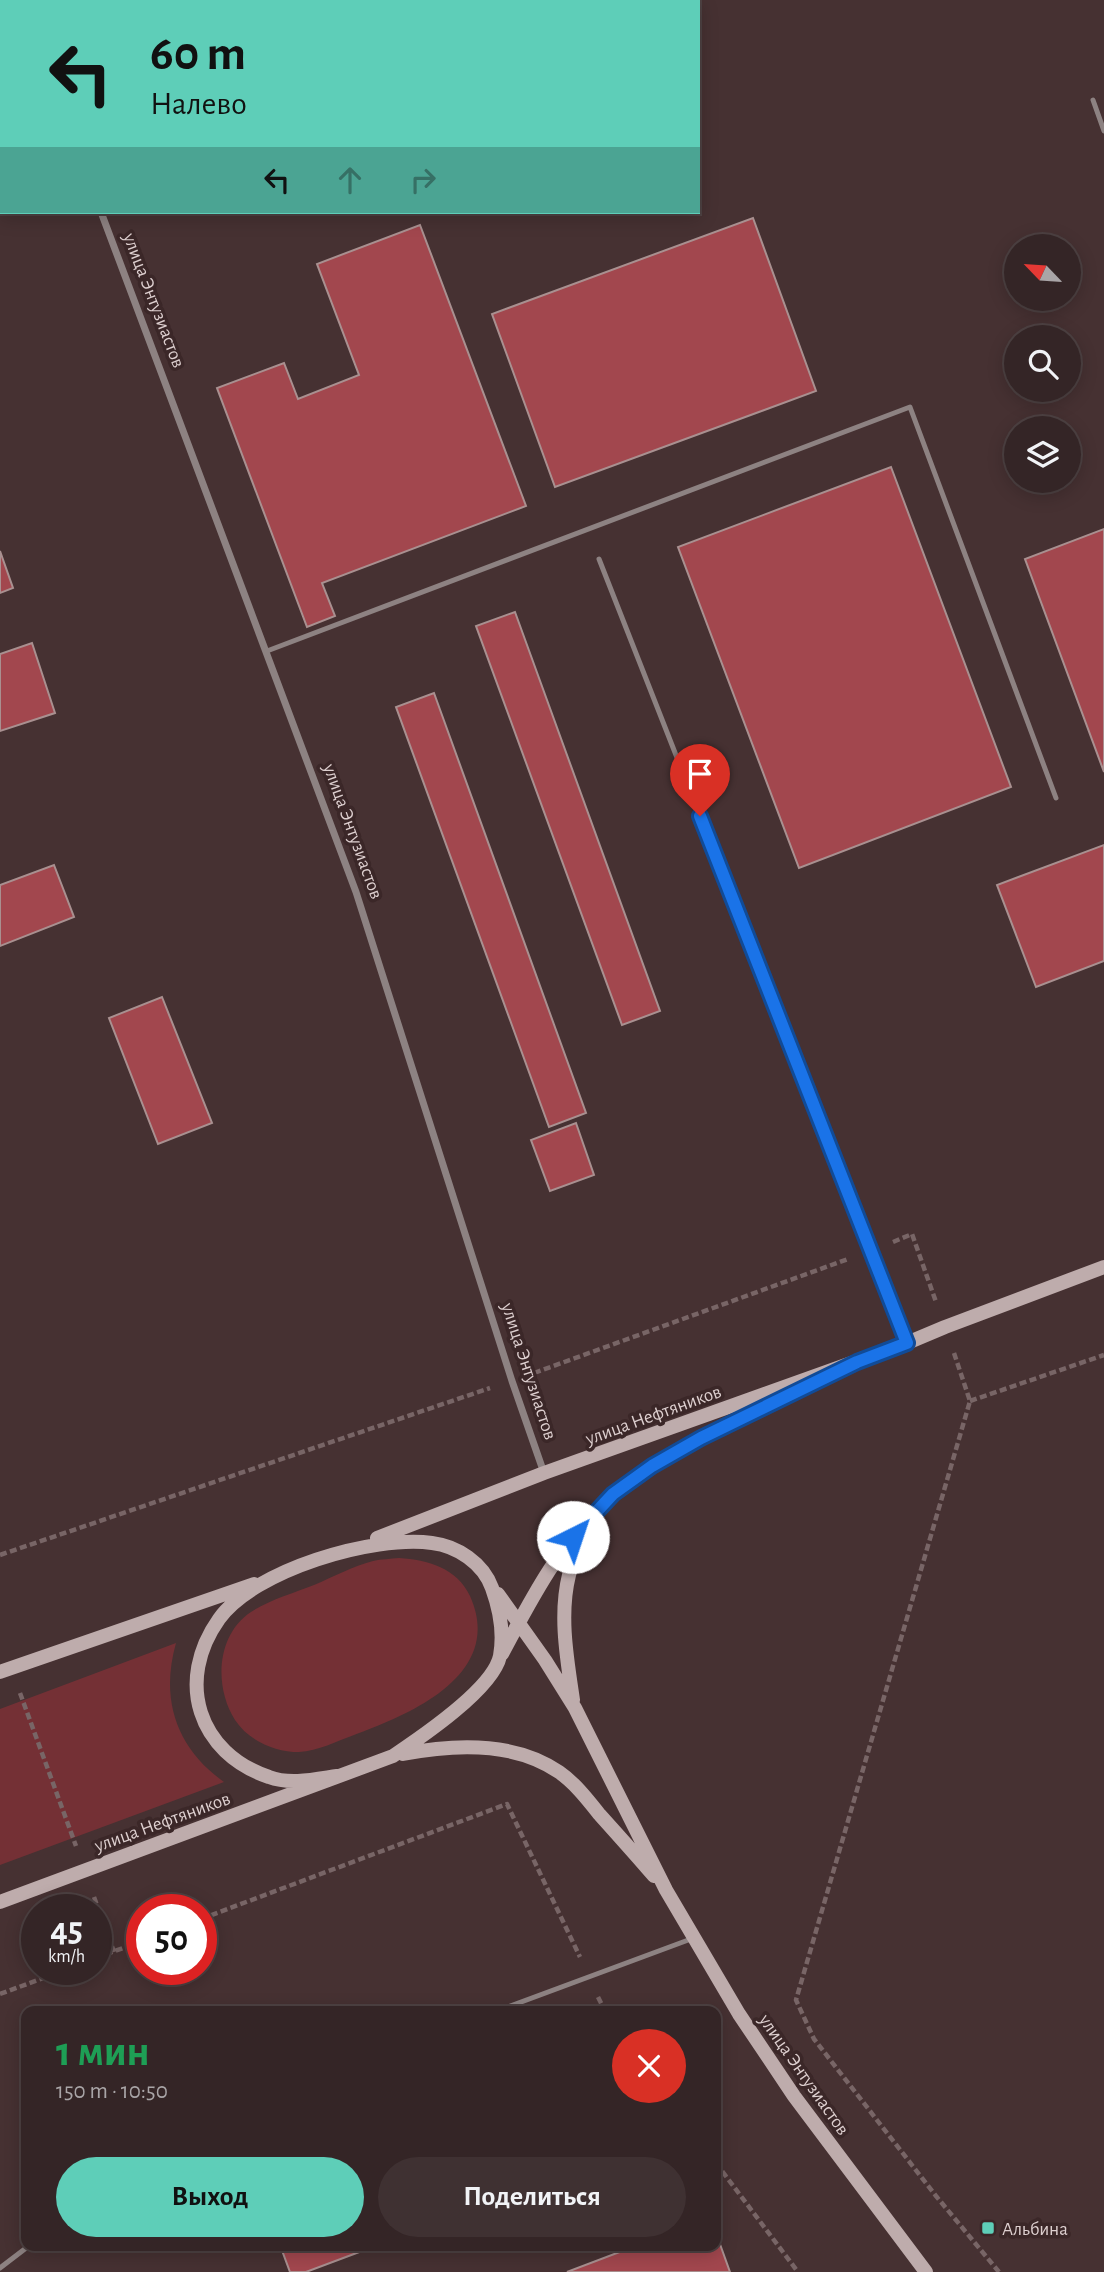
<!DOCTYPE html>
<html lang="ru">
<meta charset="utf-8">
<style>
:root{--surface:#342526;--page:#3f3132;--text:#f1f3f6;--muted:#a9a5a7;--line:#4e4243;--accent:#5eceb8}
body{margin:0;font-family:"Alegreya Sans",sans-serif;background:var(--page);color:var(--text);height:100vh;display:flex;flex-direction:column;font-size:26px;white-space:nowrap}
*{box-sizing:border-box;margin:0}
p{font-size:23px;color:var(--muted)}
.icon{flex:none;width:38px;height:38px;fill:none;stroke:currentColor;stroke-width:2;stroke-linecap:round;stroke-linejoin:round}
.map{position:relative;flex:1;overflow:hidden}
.details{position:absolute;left:21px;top:2006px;width:700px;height:245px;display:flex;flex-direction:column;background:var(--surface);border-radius:14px;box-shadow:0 4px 18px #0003,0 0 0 2px var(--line)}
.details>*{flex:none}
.hud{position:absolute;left:0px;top:0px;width:700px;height:214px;box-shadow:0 4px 18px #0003,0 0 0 2px var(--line);background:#5eceb8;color:#111;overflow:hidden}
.needle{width:46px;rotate:295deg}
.fabs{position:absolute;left:1004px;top:234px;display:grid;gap:14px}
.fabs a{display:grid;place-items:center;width:77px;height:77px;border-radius:50%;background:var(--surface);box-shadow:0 4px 18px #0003,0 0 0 2px var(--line);font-size:35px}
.speed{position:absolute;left:21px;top:1894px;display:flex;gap:14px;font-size:35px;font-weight:700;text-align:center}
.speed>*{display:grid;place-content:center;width:91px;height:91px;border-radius:50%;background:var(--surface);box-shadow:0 4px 18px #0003,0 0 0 2px var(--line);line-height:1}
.speed small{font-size:18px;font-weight:400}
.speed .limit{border:10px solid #d22;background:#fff;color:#111}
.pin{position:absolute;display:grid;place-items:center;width:60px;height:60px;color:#fff;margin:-72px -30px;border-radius:50% 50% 50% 0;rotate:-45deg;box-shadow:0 0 7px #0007}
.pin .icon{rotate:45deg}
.me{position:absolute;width:77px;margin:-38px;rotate:41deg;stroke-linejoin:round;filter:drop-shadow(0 0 5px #0008)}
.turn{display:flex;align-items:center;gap:24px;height:147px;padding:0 35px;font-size:32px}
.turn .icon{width:91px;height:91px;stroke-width:2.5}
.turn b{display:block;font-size:49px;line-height:60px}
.lanes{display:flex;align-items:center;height:66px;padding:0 35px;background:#0003;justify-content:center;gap:35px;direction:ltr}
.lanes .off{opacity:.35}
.round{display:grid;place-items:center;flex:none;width:74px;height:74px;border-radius:37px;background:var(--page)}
.head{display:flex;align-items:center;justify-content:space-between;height:119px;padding:0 35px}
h1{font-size:42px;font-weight:700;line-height:52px;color:#1e9e55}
.cta{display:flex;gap:14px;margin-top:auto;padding:14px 35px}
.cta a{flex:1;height:80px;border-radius:42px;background:var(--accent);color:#111;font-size:28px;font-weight:700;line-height:80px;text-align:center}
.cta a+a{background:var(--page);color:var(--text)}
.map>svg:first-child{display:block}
.green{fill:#743035}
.building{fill:#a2474e;stroke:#a99090;stroke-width:2}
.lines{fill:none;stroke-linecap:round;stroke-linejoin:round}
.path{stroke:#786566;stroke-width:4.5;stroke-dasharray:7 3.5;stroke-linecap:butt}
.service{stroke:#8d8282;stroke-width:5}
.minor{stroke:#8d8282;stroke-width:7}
.secondary{stroke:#beacac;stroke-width:14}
.route-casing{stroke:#114b97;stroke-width:18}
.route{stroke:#1a73e8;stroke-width:12}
.poi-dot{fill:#5eceb8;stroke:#3b2728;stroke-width:2.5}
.labels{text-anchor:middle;stroke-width:7;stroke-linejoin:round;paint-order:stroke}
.street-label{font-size:19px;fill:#ddcfcf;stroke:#3b2728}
.poi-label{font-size:19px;fill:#ddcfcf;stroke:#3b2728;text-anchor:start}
</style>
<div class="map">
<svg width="1104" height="2272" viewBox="0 0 1104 2272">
<rect width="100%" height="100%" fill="#463132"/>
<path class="green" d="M399,1558C428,1560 457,1568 470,1596C505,1674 412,1714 354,1735C337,1741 318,1751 299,1752C275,1752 249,1741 235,1720C214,1687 216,1635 251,1612C269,1600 294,1593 314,1585C333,1577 353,1566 373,1561C381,1559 391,1559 399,1558Z
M176,1643C160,1699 176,1748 224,1782L0,1865V1709Z"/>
<path class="building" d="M473,0H566L567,2H474Z
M753,218L816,391L555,487L492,314Z
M420,225L526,506L322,583L335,616L307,627L217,388L284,363L298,399L359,375L317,264Z
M891,467L1011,787L799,868L678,547Z
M1104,529V772L1025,559Z
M0,551L13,588L0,593Z
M515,612L660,1011L622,1025L476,626Z
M32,643L55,713L0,731V654Z
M434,693L586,1113L549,1127L396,707Z
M1104,845V961L1036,987L997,885Z
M54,865L74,917L0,946V885Z
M162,997L212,1123L158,1144L109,1018Z
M576,1123L594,1175L550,1191L531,1140Z
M716,2233L730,2272H567L638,2245H716Z
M280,2245H378L306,2272H290Z"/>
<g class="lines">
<path class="path" d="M893,1242L912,1234L936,1302
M954,1353L970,1401L796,2000L814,2039L936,2196L999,2272
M534,1373L848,1259
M970,1401L1104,1355
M0,1555L490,1388
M20,1693L76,1846
M94,1897L114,1952
M201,1919L507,1804L580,1957
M96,1958L142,1941
M0,1994L68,1969
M598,1997L605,2011
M716,2163L798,2272"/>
<path class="service" d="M1093,100L1104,131
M599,559L906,1341
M267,651L910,407L1056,798
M497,2011L691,1939
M0,2268L30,2245"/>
<path class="minor" d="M21,0L22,2
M101,212L356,892L512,1381L544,1473"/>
<path class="secondary" d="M377,1538L544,1473L907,1343L945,1327L1104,1267
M498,1594L545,1660L575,1708L666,1890L739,2014L794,2096L926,2272
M502,1654C532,1597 562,1540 611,1496C620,1487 631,1481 642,1474C689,1441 742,1418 793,1393
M0,1672L254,1584
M573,1700C567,1659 559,1615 569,1575C573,1559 580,1543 586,1528
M403,1754C454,1744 514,1741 559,1772C575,1783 588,1800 600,1815C618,1835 636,1855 654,1876
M0,1902L393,1756C420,1738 493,1689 500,1656C504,1634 500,1610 492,1588C483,1563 457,1546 432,1543C373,1535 254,1570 219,1619C175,1681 198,1753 269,1777C290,1785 316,1779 337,1776"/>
</g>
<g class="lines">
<defs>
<path id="route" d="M573,1537L613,1494L652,1466L701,1438L857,1362L907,1343L700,816"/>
</defs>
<use href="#route" class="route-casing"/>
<use href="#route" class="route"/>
</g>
<rect class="poi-dot" x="981" y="2221" width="14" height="14" rx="3.5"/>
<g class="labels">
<g class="street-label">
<text transform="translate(155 300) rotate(69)" y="7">улица Энтузиастов</text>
<text transform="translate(354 831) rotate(70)" y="7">улица Энтузиастов</text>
<text transform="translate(530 1371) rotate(72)" y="7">улица Энтузиастов</text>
<text transform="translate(653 1414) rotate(-20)" y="7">улица Нефтяников</text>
<text transform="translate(162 1821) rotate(-20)" y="7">улица Нефтяников</text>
<text transform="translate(805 2074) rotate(55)" y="7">улица Энтузиастов</text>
</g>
<g class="poi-label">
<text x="1002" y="2235">Альбина</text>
</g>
</g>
</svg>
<div class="fabs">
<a><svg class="needle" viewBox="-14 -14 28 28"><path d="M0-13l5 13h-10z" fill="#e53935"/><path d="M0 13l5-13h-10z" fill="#a9a5a7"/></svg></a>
<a><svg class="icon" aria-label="search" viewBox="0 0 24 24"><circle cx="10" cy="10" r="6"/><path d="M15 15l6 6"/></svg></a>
<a><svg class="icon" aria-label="layers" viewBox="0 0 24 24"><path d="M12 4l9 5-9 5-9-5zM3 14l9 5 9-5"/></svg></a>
</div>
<div class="speed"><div>45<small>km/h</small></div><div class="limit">50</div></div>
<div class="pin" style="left:700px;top:816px;background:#d93025"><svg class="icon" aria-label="arrive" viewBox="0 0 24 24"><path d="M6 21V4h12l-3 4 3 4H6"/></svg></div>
<svg class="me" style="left:573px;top:1537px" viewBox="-20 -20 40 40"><circle r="19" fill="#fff"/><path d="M0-13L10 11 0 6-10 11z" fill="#1a73e8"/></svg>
<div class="hud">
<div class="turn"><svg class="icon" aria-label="left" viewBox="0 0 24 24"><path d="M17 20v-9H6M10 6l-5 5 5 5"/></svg><div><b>60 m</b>Налево</div></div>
<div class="lanes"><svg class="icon" aria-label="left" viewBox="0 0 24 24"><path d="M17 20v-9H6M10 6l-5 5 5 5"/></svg><svg class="icon off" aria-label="ahead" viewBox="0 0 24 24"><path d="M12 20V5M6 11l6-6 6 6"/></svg><svg class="icon off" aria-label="right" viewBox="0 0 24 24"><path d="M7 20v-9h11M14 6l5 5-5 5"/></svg></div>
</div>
<section class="details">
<div class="head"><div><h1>1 мин</h1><p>150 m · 10:50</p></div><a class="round" style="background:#d93025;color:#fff"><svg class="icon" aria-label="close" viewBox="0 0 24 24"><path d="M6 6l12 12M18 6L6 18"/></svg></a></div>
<div class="cta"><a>Выход</a><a>Поделиться</a></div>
</section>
</div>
